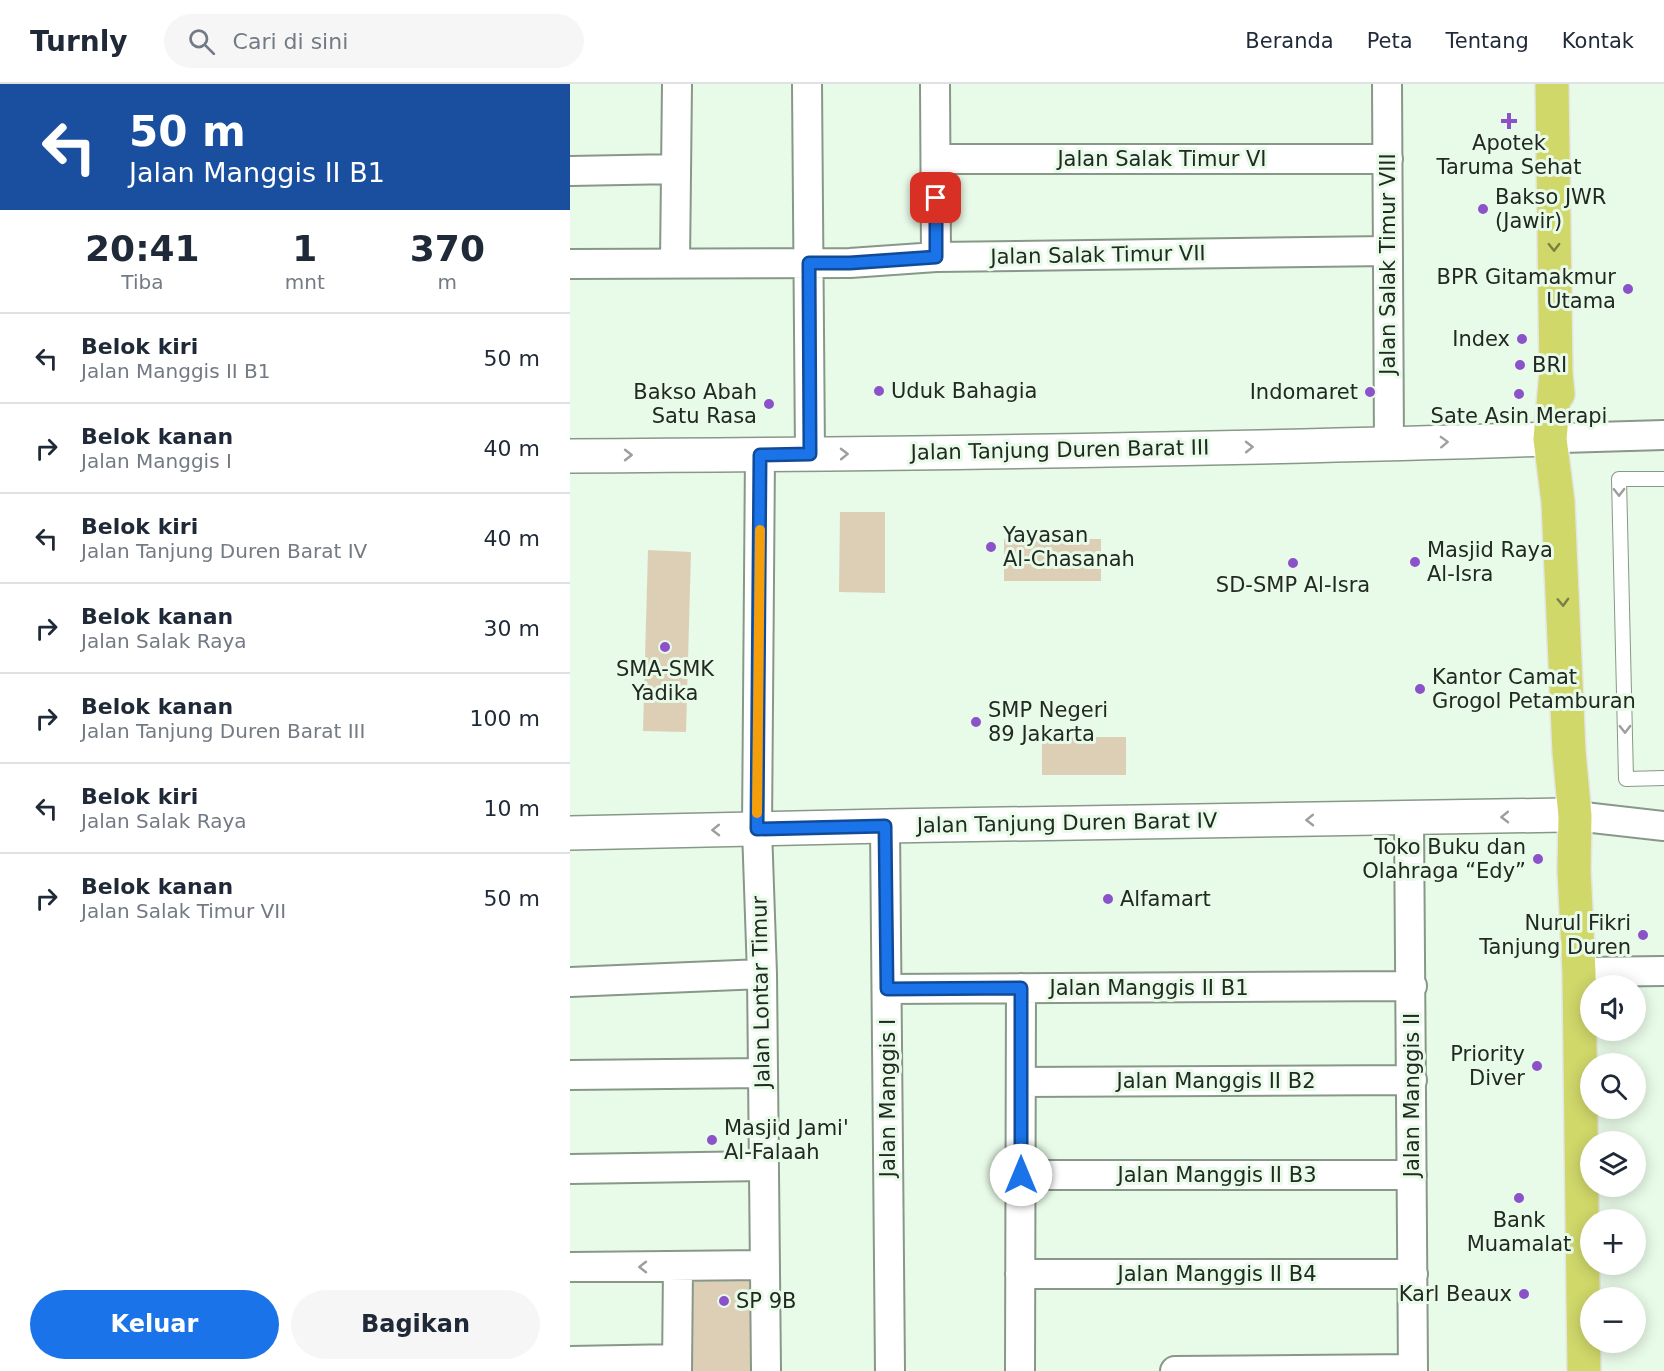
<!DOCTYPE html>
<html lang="id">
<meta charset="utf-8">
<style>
:root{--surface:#fff;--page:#f6f6f7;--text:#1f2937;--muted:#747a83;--line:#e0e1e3;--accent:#1a73e8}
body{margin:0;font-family:"DejaVu Sans",sans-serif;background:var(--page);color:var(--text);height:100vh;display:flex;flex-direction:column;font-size:22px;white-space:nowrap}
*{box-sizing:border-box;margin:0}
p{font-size:20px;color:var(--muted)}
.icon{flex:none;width:33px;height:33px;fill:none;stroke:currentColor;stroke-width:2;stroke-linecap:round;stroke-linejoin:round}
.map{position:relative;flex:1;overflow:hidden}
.side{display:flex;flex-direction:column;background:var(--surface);width:570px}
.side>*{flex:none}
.guide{background:#1a4fa0;color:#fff;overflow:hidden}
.fabs{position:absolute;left:1010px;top:891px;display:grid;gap:12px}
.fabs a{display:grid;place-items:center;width:66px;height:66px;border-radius:50%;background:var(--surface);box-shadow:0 3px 15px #0003;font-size:30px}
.pin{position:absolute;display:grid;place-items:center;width:51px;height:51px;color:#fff;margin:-26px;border-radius:12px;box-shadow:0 3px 9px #0006}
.me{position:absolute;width:66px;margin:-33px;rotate:0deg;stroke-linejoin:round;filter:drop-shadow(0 0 4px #0008)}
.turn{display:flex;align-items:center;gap:21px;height:126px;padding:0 30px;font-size:27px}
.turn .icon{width:78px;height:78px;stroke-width:2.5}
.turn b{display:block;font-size:42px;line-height:51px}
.eta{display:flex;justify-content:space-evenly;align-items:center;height:102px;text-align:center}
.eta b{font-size:36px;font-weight:800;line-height:42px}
.cta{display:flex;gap:12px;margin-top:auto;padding:12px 30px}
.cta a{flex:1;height:69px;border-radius:36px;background:var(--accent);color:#fff;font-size:24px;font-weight:800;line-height:69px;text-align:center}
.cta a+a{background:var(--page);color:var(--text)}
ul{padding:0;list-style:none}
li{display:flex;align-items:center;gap:18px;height:90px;padding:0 30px;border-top:2px solid var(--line)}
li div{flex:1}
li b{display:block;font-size:22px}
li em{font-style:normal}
header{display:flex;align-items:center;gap:36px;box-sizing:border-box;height:84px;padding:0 30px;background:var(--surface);border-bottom:2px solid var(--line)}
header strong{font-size:28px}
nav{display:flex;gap:33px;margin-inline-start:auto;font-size:21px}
.search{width:420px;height:54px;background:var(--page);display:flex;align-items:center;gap:15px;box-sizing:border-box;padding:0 21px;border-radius:33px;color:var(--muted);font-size:22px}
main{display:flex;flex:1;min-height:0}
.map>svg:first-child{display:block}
.green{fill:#ddcfb6}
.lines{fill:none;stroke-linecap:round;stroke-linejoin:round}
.service-casing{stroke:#889888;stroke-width:16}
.minor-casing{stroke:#889888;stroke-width:32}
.tertiary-casing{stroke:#889888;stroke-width:36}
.primary-casing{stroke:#e4e5e4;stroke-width:36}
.service{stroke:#fff;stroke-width:14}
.minor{stroke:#fff;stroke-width:28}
.tertiary{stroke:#fff;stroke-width:33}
.primary{stroke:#d0d86a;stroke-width:33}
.oneway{stroke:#798046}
.oneway2{stroke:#9c9f9c}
.route-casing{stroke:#114b97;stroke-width:15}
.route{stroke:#1a73e8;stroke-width:10}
.slow{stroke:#f59e0b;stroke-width:10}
.poi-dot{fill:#8b52ca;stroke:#e8fae8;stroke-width:2}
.labels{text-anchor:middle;stroke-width:6;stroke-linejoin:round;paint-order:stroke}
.poi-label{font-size:21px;fill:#222922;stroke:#e8fae8;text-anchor:start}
.street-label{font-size:21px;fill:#222922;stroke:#e8fae8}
</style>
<header>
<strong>Turnly</strong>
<div class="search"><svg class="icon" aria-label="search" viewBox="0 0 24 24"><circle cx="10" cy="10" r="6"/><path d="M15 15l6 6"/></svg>Cari di sini</div>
<nav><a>Beranda</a><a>Peta</a><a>Tentang</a><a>Kontak</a></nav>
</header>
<main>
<section class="side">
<div class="guide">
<div class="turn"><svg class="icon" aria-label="left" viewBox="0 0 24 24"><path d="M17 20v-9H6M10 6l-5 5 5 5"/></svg><div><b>50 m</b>Jalan Manggis II B1</div></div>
</div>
<div class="eta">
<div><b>20:41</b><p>Tiba</p></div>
<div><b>1</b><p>mnt</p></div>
<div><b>370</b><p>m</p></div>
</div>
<ul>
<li><svg class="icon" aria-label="left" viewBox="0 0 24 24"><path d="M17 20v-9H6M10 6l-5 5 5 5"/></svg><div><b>Belok kiri</b><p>Jalan Manggis II B1</p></div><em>50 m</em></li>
<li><svg class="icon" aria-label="right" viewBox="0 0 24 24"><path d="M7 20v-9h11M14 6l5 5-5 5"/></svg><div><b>Belok kanan</b><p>Jalan Manggis I</p></div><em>40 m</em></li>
<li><svg class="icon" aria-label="left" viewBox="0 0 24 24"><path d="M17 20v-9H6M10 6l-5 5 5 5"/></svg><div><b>Belok kiri</b><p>Jalan Tanjung Duren Barat IV</p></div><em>40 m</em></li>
<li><svg class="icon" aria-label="right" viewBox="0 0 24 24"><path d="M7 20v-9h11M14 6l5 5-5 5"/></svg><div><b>Belok kanan</b><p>Jalan Salak Raya</p></div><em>30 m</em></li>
<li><svg class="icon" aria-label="right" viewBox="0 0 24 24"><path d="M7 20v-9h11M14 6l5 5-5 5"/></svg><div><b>Belok kanan</b><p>Jalan Tanjung Duren Barat III</p></div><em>100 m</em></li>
<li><svg class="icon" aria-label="left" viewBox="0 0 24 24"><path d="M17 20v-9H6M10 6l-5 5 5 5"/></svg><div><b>Belok kiri</b><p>Jalan Salak Raya</p></div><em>10 m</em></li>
<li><svg class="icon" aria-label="right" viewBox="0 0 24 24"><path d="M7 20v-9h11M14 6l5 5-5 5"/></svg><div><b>Belok kanan</b><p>Jalan Salak Timur VII</p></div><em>50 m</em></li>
</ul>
<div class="cta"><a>Keluar</a><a>Bagikan</a></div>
</section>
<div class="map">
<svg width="1094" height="1287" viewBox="0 0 1094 1287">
<rect width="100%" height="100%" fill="#e8fae8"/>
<path class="green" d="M270,428H315V509L269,508Z
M434,455H531V497H434Z
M78,466L121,468L116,648L73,647Z
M472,653H556V691H472Z
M183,1188L184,1287H114V1189Z"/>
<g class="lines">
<defs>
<path id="service" d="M1094,395H1049L1056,695L1094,694"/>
<path id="minor" d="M237,0L240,370
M365,0L366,173
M817,0L819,360
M366,75H818
M0,87L106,85
M105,179L107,0
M0,180L280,179L366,173L818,167
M992,354L1094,351
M190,371L187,745L192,890L196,1287
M1005,732L1094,742
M839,735L843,1287
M315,742L320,1287
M1009,888L1094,887
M0,898L192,890
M317,905L842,902
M0,991L193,989
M451,998L842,996
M0,1085L194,1082
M451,1091H842
M0,1183L195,1181
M450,1190H843
M0,1277L107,1275
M107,1287L108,1183
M450,1287L451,904
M605,1287L843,1285"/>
<path id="tertiary" d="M0,372C327,370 653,366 980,355
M0,749L315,742L994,731"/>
<path id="primary" d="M982,0L986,289L988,310
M986,289L980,355L988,418L999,668L1005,732L1004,786L1009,888L1014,1287"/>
</defs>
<use href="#service" class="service-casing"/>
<use href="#minor" class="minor-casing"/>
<use href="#tertiary" class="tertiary-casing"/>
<use href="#primary" class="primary-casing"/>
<use href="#service" class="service"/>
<use href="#minor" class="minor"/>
<use href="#tertiary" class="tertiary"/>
<use href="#primary" class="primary"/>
</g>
<defs><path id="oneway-chevron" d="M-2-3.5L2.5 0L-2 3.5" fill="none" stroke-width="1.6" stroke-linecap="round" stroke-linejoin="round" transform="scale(1.5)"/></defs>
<g class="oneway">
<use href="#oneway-chevron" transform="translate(984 163) rotate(89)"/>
<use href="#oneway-chevron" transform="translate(993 518) rotate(88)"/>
</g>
<g class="oneway2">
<use href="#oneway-chevron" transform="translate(874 358) rotate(-2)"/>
<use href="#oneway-chevron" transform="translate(679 363) rotate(-1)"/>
<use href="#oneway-chevron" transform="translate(274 370) rotate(-1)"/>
<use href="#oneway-chevron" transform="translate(58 371)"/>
<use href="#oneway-chevron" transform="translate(1049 408) rotate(89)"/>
<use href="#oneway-chevron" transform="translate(1055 645) rotate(89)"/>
<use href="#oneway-chevron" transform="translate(935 733) rotate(179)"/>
<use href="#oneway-chevron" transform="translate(740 736) rotate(179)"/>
<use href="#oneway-chevron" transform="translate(146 746) rotate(179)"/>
<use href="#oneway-chevron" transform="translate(73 1183) rotate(180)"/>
</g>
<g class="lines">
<defs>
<path id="route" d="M366,114V173L280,179H239L240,370L190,371L187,745L315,742L317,905L451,904V1091"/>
</defs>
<use href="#route" class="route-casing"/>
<use href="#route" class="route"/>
<path class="slow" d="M187,729L190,446"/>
</g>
<g class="poi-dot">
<path d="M936 28h6v6h6v6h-6v6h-6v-6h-6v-6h6z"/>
<circle cx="913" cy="125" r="6"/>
<circle cx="1058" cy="205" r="6"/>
<circle cx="952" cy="255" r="6"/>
<circle cx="950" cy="281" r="6"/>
<circle cx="309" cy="307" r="6"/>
<circle cx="800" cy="308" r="6"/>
<circle cx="949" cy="310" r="6"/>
<circle cx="199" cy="320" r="6"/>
<circle cx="421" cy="463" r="6"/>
<circle cx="845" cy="478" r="6"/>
<circle cx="723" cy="479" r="6"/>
<circle cx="95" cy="563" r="6"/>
<circle cx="850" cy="605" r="6"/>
<circle cx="406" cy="638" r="6"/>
<circle cx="968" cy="775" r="6"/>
<circle cx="538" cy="815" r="6"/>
<circle cx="1073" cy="851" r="6"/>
<circle cx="967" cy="982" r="6"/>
<circle cx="142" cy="1056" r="6"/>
<circle cx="949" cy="1114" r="6"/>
<circle cx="954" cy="1210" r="6"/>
<circle cx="154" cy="1217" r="6"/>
</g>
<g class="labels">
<g class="poi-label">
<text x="939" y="66" text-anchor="middle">Apotek<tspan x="939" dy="24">Taruma Sehat</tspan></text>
<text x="925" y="120">Bakso JWR<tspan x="925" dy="24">(Jawir)</tspan></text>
<text x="1046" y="200" text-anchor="end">BPR Gitamakmur<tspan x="1046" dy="24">Utama</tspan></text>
<text x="940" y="262" text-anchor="end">Index</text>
<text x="962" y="288">BRI</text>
<text x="321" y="314">Uduk Bahagia</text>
<text x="187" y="315" text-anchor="end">Bakso Abah<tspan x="187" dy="24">Satu Rasa</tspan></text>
<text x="788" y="315" text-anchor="end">Indomaret</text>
<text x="949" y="339" text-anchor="middle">Sate Asin Merapi</text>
<text x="433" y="458">Yayasan<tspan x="433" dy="24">Al-Chasanah</tspan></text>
<text x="857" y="473">Masjid Raya<tspan x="857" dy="24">Al-Isra</tspan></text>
<text x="723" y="508" text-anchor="middle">SD-SMP Al-Isra</text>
<text x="95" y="592" text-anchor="middle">SMA-SMK<tspan x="95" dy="24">Yadika</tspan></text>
<text x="862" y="600">Kantor Camat<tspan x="862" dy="24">Grogol Petamburan</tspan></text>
<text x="418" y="633">SMP Negeri<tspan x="418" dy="24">89 Jakarta</tspan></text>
<text x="956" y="770" text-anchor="end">Toko Buku dan<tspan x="956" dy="24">Olahraga “Edy”</tspan></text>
<text x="550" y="822">Alfamart</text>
<text x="1061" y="846" text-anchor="end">Nurul Fikri<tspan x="1061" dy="24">Tanjung Duren</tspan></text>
<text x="955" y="977" text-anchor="end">Priority<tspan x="955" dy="24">Diver</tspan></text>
<text x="154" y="1051">Masjid Jami'<tspan x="154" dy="24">Al-Falaah</tspan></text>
<text x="949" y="1143" text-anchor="middle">Bank<tspan x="949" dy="24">Muamalat</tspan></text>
<text x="942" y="1217" text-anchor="end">Karl Beaux</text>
<text x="166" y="1224">SP 9B</text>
</g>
<g class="street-label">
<text x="592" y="82">Jalan Salak Timur VI</text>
<text transform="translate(528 171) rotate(-1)" y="7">Jalan Salak Timur VII</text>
<text transform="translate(818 180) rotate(-90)" y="7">Jalan Salak Timur VIII</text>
<text transform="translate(490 366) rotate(-1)" y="7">Jalan Tanjung Duren Barat III</text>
<text transform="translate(497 739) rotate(-1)" y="7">Jalan Tanjung Duren Barat IV</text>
<text x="579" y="911">Jalan Manggis II B1</text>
<text transform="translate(191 908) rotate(-91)" y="7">Jalan Lontar Timur</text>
<text x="646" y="1004">Jalan Manggis II B2</text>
<text transform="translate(842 1011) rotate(-90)" y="7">Jalan Manggis II</text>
<text transform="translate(318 1014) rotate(-90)" y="7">Jalan Manggis I</text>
<text x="647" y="1098">Jalan Manggis II B3</text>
<text x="647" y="1197">Jalan Manggis II B4</text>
</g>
</g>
</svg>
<div class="fabs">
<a><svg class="icon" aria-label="sound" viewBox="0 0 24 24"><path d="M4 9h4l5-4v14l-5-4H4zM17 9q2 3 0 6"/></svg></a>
<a><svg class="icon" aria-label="search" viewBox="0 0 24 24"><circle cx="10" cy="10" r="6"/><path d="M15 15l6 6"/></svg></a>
<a><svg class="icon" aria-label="layers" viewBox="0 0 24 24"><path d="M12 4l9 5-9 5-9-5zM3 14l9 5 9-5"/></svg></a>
<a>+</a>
<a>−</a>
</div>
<div class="pin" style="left:366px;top:114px;background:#d93025"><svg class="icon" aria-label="arrive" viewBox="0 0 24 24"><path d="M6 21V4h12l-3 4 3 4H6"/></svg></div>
<svg class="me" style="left:451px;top:1091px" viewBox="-20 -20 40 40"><circle r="19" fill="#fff"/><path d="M0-13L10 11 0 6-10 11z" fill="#1a73e8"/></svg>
</div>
</main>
